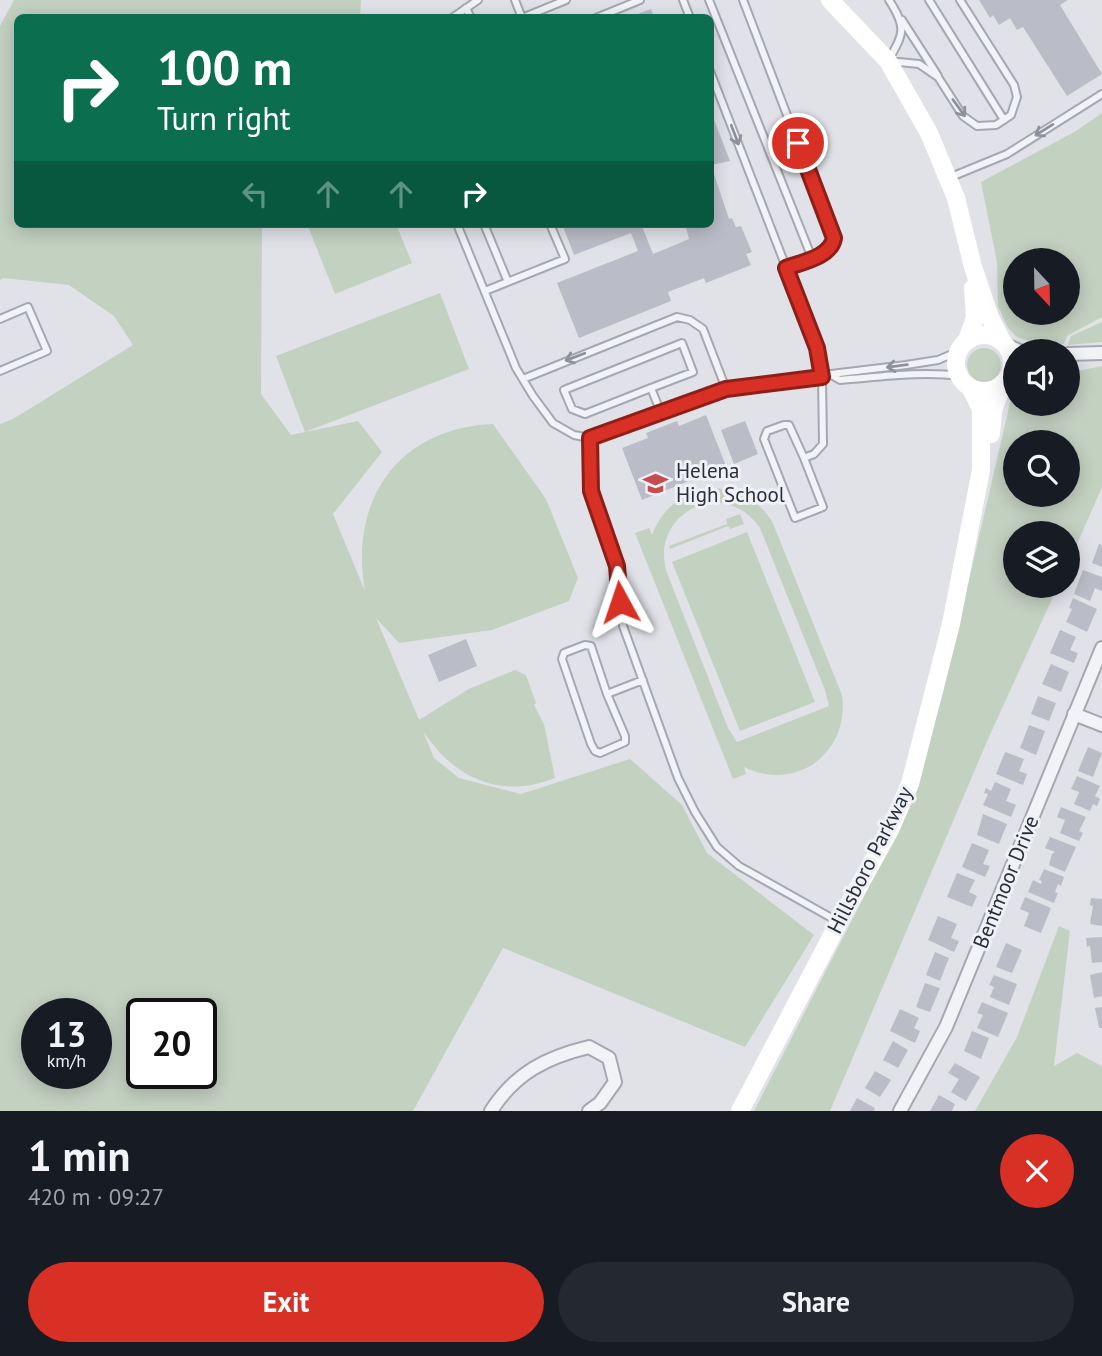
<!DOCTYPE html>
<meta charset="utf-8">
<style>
:root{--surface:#171b24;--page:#242831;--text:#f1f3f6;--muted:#9ea1a6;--accent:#d93025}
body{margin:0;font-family:"PT Sans",sans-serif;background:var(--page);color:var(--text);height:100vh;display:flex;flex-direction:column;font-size:26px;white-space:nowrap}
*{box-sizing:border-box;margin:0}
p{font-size:23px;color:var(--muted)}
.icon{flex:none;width:38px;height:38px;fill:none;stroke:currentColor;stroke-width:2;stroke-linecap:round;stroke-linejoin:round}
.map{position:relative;height:1111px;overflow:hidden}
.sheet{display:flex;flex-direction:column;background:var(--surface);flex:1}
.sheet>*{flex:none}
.top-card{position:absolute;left:14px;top:14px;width:700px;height:214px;border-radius:10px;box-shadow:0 4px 18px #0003;background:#0b6e4f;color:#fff;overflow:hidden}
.needle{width:46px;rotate:158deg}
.tools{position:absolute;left:1003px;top:248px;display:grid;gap:14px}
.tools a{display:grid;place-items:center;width:77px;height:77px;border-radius:50%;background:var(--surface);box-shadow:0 4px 18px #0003;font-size:35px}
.speed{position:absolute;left:21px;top:998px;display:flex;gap:14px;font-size:35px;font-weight:700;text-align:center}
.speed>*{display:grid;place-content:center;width:91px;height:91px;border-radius:50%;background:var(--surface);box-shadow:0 4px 18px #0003;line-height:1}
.speed small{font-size:18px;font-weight:400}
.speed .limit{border:4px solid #111;border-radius:10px;background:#fff;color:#111}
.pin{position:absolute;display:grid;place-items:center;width:60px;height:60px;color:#fff;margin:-30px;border:4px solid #fff;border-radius:50%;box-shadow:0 2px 7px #0007}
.me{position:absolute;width:77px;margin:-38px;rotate:355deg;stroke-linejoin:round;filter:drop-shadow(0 0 5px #0008)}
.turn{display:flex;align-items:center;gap:24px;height:147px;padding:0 28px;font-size:32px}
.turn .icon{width:91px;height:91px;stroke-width:2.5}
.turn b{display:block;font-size:49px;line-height:60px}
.lanes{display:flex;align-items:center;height:66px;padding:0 28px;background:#0003;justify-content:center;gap:35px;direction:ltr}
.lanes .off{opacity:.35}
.round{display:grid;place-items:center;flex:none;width:74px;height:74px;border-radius:37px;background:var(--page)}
.overview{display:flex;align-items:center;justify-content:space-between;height:119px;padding:0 28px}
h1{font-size:42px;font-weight:700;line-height:52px}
.cta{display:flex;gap:14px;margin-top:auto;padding:14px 28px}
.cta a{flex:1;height:80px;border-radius:42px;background:var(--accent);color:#fff;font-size:28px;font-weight:700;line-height:80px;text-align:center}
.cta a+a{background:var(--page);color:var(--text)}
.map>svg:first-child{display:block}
.green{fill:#c3d1c1;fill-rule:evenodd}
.building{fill:#babdc7}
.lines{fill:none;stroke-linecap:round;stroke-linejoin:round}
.lane-casing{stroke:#a5a8b2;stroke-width:10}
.street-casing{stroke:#a5a8b2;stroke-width:16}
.lane{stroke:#f2f3f6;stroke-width:6}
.street{stroke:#f2f3f6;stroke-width:12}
.secondary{stroke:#fff;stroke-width:18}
.oneway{stroke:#8e909a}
.route-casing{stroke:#8d1f18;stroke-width:18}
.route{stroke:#d93025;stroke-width:12}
.labels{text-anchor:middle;stroke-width:6;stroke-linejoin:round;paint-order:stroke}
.poi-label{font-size:21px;fill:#292e3e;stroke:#eff1f5;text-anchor:start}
.street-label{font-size:21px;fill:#292e3e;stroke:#eff1f5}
</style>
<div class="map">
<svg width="1102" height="1111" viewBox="0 0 1102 1111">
<rect width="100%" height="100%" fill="#e0e2e8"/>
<path class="green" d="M14,0H361L360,17L18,18V224H262L261,394L291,435L305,432L276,356L440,293L469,369L305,432L358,421L382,452L333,514L365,591C349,501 397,428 493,424L546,499L578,578L569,601L492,630L399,643L376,618L419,720L469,689L515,670L526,675L536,703L534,705L544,724L555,778C500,800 454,778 423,731L434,758L459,778L521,794L630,759L682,805L707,853L814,935L745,1047L503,948L413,1111H0V424L13,419L133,345L114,316L69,285L3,278L0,280V26ZM37,1013H96V1073H37ZM142,1013H201V1073H142Z
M1102,113V317L1067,336L1064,344L1034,343L1017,337L1008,328L998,306L997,262L981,182L1076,131ZM1015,261H1068V313H1015Z
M307,224H396L412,263L335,294Z
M1102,322V342L1068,345L1071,336Z
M967 365a17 17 0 1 1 34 0a17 17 0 1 1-34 0Z
M1102,366V487L1068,565V534H1015V586H1058L988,739L830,1111H754L907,813L942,697L1013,390L1015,389V404H1068V373ZM1015,443H1068V495H1015Z
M711,488C738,489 757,499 772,521L842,695C850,752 797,793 744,767L746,774L733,779L635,533L649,528L652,535C662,508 683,492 711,488ZM712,502C733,503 748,511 760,528L825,690L829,706L737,742L728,728L667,573C656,538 677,508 712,502Z
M740,514L744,524L730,529L728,526L670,549L669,546L727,524L726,519Z
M747,532L815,702L740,731L672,562Z
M1059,926L1070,931L1054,1066L1077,1053L1102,1066V1111H975L1017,1037Z"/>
<path class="building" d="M979,0H1068L1060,5L1102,74L1067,96L1023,27L1017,30L1010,18L999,25L993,15L990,18Z
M651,9L654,18H630V17Z
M711,112L730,161L711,165L729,219L732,218L736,227L741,226L752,252L746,254L751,265L706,283L704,278L668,292L671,301L579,338L557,283L638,251L631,233L574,255L562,224H641L653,254L689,239L685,224H710Z
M706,415L726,466L642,500L622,448L648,438L646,433L677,421L679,426Z
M745,421L758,454L734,464L721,430Z
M1099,544L1102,545V567L1092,563Z
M1083,570L1102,577V591L1095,588L1090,601L1074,594Z
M1073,598L1097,609L1087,632L1066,622L1072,609L1069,608Z
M1060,630L1076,637L1070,650L1078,653L1074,663L1050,653Z
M466,639L477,666L439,682L428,655Z
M1051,664L1069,672L1061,692L1042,684Z
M1038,696L1056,703L1049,721L1031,714Z
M1029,725L1045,731L1036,755L1020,748Z
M1088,747L1102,753L1093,777L1078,771Z
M1005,752L1024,759L1019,771L1027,774L1023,785L996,774Z
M1077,776L1100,786L1095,796L1100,799L1097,806L1093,804L1090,811L1074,804L1079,792L1071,789Z
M995,782L1011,789L1006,801L1016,805L1011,817L983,805L988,794L984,793L986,788L991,791Z
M1061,807L1086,817L1079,831L1083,833L1079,841L1060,833L1065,820L1057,817Z
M983,814L1007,824L999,844L977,835Z
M1050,837L1076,847L1065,872L1049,865L1052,854L1055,852L1045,848Z
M972,843L989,850L983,864L990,866L985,877L962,867Z
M1044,869L1064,877L1061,886L1058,884L1055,892L1058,893L1054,903L1028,892L1033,880L1041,884L1042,881L1039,880Z
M957,873L975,880L969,892L977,896L972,907L947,897Z
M1025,897L1051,908L1041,933L1024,926L1029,913L1020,909Z
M1091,898L1102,899V926L1090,924L1093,906L1090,905Z
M938,916L957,924L951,938L959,941L954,952L928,940Z
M1102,937V962L1092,963L1090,946L1087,947L1086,938Z
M1006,943L1022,950L1012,973L996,967Z
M935,952L949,958L940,981L926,975Z
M1102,972V996L1094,998L1090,975Z
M994,975L1017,984L1009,1005L990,997L994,987L989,985Z
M925,983L940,988L930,1012L916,1007Z
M982,1002L1008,1013L998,1037L977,1028L983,1015L977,1013Z
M1102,1007V1028H1099L1095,1008Z
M900,1009L919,1018L914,1028L920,1031L915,1043L890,1031Z
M972,1031L989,1038L981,1059L964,1051Z
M893,1041L908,1050L898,1068L883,1060Z
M955,1063L980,1077L966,1101L951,1092L959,1079L948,1073Z
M875,1071L891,1080L880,1097L865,1088Z
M939,1095L955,1104L952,1111H930Z
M857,1098L875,1108L874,1111H850Z"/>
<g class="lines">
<defs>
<path id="lane" d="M515,0L522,18
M683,0L690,18
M709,0L812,258
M743,0L834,238C830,257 802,262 786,268
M889,0C907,28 904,33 888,61L919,64L938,77L963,116L977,126L996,125L1011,115L1017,97L1014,85L960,0
M929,0L1004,120
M466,8L471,18
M452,18L478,0
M522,18L566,0
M596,18L640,0
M902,20L938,76
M710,71L817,347L822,377L823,444L814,454L804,458L789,425H784L767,431L764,439L795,518L823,507L804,458
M951,177L1007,154L1102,94
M457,224L516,368L533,396L553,423L574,435L590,438L601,435L739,385L906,365L938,360L959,351
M484,224L508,282
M485,291L565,259L550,224
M0,319L28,307L47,351L0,371
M833,376L840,380C880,377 920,371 960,376
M523,379L677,317L690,320L703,329L726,389
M651,388L585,414L572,409L564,390L682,343L693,372L651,388L661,413
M590,438L591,491L617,566L623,626L678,778L695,812L717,847L739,866L837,921
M607,694L591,646L585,645L564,653L562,659L591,744L595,751L600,753L625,742V736L607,694L643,680"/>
<path id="street" d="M1006,345L1022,352
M1068,354L1102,353
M1010,374L1015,372
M1074,714L1102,725
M491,1111C515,1073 547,1057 589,1047L609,1058L615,1082L600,1103L589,1111
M900,1111L946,1027L1102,648"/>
</defs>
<use href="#lane" class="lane-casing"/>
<use href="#street" class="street-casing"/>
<use href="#lane" class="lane"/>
<use href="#street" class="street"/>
<path class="secondary" d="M830,0L888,61L929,133L956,198L973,267L990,317L1002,341
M956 363a28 28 0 1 1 56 0a28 28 0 1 1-56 0Z
M967,340L975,318L973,288
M991,434L993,411L1003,383
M740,1111L839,922L890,830L910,784L951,624L981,470V409L970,387"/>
</g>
<defs><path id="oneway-shaft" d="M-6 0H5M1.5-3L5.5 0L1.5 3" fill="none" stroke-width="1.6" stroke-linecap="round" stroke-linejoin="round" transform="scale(1.75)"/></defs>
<g class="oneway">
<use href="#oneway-shaft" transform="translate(959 108) rotate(54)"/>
<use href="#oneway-shaft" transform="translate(1044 130) rotate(148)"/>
<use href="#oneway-shaft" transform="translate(735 135) rotate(69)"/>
<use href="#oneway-shaft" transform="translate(575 357) rotate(159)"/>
<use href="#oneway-shaft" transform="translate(897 366) rotate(173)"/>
</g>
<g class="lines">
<defs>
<path id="route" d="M620,602L617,566L591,491L590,438L726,389L822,377L817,348L786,268C802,262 831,257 834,238L798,143"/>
</defs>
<use href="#route" class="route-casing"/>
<use href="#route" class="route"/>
</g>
<defs>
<symbol id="school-bare" viewBox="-9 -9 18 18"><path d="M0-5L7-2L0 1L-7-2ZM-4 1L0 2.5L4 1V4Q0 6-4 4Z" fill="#c64b4e" stroke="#eff1f5" stroke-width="2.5" paint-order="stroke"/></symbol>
</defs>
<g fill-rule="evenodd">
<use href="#school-bare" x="638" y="466" width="35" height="35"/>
</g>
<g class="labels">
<g class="poi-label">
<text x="676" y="478">Helena<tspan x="676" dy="24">High School</tspan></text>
</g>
<g class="street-label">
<text transform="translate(870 860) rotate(-63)" y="7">Hillsboro Parkway</text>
<text transform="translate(1006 882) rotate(-68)" y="7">Bentmoor Drive</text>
</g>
</g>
</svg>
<div class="tools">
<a><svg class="needle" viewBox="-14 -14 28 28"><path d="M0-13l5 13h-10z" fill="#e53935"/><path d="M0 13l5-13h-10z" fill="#9ea1a6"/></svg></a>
<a><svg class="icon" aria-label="sound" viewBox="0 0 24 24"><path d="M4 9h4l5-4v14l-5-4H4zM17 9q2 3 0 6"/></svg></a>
<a><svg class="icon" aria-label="search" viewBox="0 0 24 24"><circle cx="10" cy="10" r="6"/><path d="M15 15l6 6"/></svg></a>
<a><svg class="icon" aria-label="layers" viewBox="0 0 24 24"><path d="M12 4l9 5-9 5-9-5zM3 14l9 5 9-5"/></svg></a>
</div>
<div class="speed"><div>13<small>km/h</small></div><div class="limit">20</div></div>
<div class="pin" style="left:798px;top:143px;background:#d93025"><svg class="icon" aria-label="arrive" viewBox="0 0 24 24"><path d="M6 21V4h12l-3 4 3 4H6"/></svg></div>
<svg class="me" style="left:620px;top:602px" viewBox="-20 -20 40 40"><path d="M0-17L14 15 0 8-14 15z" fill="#d93025" stroke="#fff" stroke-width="4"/></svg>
<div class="top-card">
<div class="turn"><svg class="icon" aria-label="right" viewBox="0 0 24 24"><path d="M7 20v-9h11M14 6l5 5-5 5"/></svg><div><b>100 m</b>Turn right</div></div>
<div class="lanes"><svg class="icon off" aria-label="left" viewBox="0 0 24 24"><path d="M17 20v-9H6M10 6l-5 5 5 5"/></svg><svg class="icon off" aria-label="ahead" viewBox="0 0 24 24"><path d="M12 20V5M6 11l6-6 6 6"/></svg><svg class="icon off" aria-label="ahead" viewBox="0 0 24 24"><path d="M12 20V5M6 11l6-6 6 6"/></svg><svg class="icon" aria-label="right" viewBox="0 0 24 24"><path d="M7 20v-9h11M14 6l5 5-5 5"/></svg></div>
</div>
</div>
<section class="sheet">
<div class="overview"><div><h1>1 min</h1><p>420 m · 09:27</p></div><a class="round" style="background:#d93025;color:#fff"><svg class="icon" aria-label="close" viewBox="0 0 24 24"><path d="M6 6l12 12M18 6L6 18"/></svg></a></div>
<div class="cta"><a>Exit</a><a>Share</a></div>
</section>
